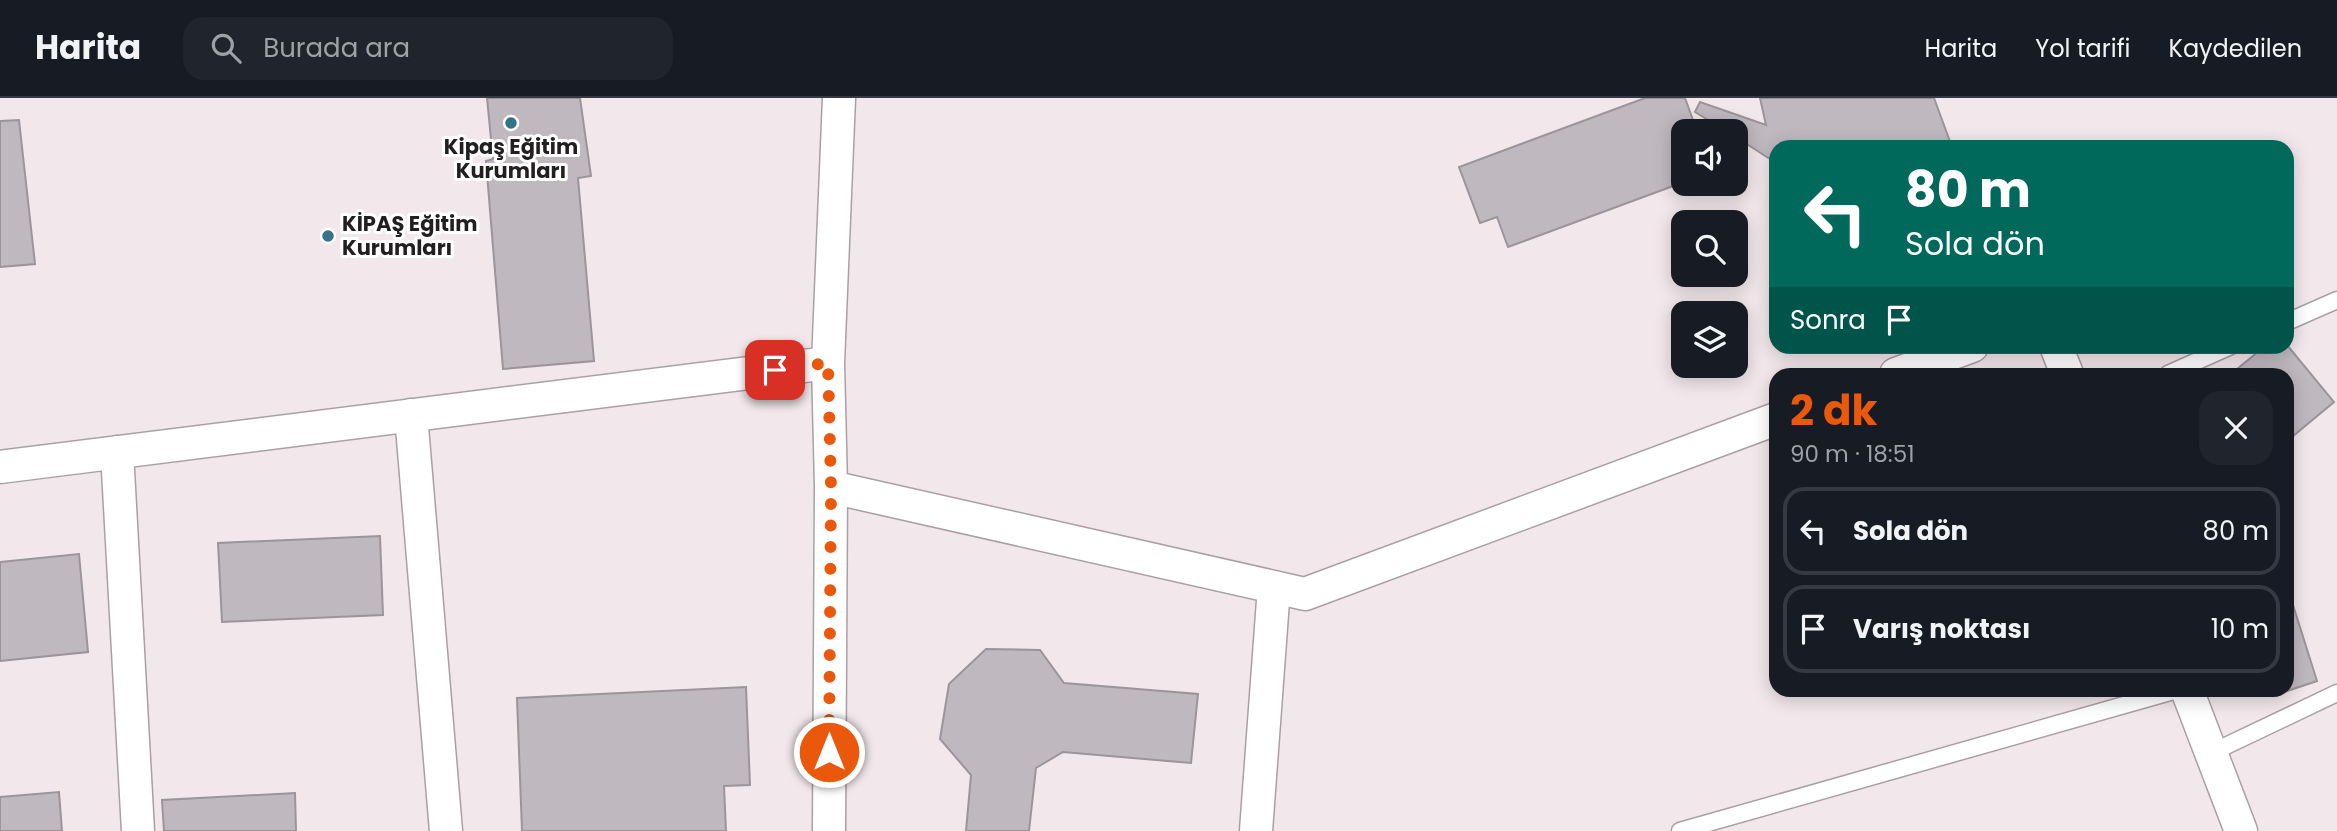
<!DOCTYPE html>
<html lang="tr">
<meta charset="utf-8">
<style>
:root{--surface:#171b24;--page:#20242c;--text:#f1f3f6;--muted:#9ea1a6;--line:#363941;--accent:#ea580c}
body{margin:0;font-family:Poppins,sans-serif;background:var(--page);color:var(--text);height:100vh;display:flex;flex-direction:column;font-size:26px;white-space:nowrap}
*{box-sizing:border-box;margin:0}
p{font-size:23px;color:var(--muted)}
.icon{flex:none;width:38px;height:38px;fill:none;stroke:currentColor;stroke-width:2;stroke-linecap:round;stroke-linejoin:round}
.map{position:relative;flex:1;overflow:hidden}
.drawer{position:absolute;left:1769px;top:270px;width:525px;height:329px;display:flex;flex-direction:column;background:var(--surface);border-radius:21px;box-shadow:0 4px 18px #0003}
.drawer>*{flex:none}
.guide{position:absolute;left:1769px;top:42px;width:525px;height:214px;border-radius:21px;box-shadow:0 4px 18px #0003;background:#00695c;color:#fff;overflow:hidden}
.controls{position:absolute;left:1671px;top:21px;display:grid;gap:14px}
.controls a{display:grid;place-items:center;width:77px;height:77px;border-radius:14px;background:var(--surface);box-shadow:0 4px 18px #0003;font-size:35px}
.pin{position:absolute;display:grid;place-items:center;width:60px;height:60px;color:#fff;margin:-30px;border-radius:14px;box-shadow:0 4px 10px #0006}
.me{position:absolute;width:77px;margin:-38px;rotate:0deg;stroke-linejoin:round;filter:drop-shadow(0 0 5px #0008)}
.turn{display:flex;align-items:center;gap:24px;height:147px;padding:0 21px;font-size:32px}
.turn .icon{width:91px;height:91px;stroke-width:2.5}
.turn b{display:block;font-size:49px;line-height:60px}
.then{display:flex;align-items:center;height:66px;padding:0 21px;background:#0003;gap:14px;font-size:26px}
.round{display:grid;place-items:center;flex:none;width:74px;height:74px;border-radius:21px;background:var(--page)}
.summary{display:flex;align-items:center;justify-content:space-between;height:119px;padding:0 21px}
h1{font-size:42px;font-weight:700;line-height:52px;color:var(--accent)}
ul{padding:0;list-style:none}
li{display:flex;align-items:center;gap:21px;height:88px;margin:0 14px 10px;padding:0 7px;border:4px solid var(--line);border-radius:21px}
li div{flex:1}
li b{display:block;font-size:26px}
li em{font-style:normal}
header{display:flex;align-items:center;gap:42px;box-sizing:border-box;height:98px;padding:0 35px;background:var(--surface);border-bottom:2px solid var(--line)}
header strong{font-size:33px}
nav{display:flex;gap:38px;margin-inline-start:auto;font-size:24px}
.search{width:490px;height:63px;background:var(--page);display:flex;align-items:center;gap:18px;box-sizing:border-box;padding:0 24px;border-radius:21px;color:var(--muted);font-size:26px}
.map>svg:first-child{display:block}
.building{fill:#c0b8bf;stroke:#9b949a;stroke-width:2}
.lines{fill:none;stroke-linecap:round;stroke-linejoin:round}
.lane-casing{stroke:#aaa0a3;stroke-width:19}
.street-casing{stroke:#aaa0a3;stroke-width:35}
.lane{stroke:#fff;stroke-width:16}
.street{stroke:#fff;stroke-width:32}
.route{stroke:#ea580c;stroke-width:12;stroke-dasharray:0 21.6}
.poi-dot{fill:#36728a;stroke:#fff;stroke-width:2.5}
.labels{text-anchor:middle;stroke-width:6;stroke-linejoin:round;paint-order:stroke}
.poi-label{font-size:21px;font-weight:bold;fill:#231f20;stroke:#fff}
</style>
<header>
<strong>Harita</strong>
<div class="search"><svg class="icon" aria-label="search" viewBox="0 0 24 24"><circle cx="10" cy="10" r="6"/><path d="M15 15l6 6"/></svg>Burada ara</div>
<nav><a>Harita</a><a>Yol tarifi</a><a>Kaydedilen</a></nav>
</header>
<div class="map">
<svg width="2337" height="733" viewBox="0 0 2337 733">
<rect width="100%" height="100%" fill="#f2e7ea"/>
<path class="building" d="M487,0H580L591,78L578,80L594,263L503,271L486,63L493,61Z
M1645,0H1685L1697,33H1684V84L1508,149L1497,119L1480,125L1459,69Z
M1760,0H1934L1952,49H1776V65L1736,39V33H1726L1695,14L1700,4L1766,27Z
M19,22L35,166L0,169V23Z
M2287,247L2334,304L2287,343V276H2231L2265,248Z
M380,438L383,517L222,524L218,445Z
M79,456L88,554L0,563V464Z
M2293,507L2317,583L2287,593V508Z
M986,551L1040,552L1064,585L1198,596L1191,665L1063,654L1036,670L1029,733H966L971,677L940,641L949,586Z
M746,589L750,687L724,688L726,733H522L517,600Z
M59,694L62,733H0V699Z
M295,695L296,733H164L162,702Z"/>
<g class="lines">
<defs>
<path id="lane" d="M2287,224L2337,202
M2168,276L2231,248
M2211,655L2337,595
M1680,733L2177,592"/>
<path id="street" d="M2056,248L2067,276
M1896,276L1972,248
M411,317L446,733
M117,354L138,733
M0,369L828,265
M831,389L1305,496L1776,321
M2187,592L2241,733
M829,733L831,389L828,265L839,0
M1256,733L1274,489"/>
</defs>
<use href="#lane" class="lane-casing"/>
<use href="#street" class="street-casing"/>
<use href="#lane" class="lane"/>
<use href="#street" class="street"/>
</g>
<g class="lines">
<path class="route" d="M775,272L828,265L831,389L829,654"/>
</g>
<g class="poi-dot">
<circle cx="511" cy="25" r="7"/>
<circle cx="328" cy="138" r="7"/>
</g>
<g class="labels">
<g class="poi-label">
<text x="511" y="56">Kipaş Eğitim<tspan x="511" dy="24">Kurumları</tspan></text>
<text x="342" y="133" text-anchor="start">KİPAŞ Eğitim<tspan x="342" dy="24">Kurumları</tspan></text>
</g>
</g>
</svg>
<div class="controls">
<a><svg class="icon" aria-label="sound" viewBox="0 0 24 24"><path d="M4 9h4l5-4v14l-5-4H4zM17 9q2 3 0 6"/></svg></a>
<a><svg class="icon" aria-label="search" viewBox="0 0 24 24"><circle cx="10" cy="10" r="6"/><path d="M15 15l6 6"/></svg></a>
<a><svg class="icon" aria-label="layers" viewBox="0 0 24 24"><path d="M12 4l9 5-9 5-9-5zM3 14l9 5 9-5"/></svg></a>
</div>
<div class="pin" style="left:775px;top:272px;background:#d93025"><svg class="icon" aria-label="arrive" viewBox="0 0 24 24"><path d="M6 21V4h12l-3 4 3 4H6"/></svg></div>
<svg class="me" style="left:829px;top:654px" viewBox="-20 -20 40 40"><circle r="17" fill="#ea580c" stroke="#fff" stroke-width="3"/><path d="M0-11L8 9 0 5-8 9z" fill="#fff"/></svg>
<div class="guide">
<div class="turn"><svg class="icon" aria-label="left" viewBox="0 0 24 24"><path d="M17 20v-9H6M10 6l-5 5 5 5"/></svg><div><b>80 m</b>Sola dön</div></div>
<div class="then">Sonra<svg class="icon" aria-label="arrive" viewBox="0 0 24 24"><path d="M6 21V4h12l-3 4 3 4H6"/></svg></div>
</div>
<section class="drawer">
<div class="summary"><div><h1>2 dk</h1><p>90 m · 18:51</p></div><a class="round"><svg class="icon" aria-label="close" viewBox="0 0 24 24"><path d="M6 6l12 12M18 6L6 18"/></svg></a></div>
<ul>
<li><svg class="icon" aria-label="left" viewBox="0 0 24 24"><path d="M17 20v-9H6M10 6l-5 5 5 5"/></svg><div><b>Sola dön</b></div><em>80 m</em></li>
<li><svg class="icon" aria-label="arrive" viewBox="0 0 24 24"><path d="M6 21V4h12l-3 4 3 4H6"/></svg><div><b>Varış noktası</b></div><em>10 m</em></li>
</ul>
</section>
</div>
